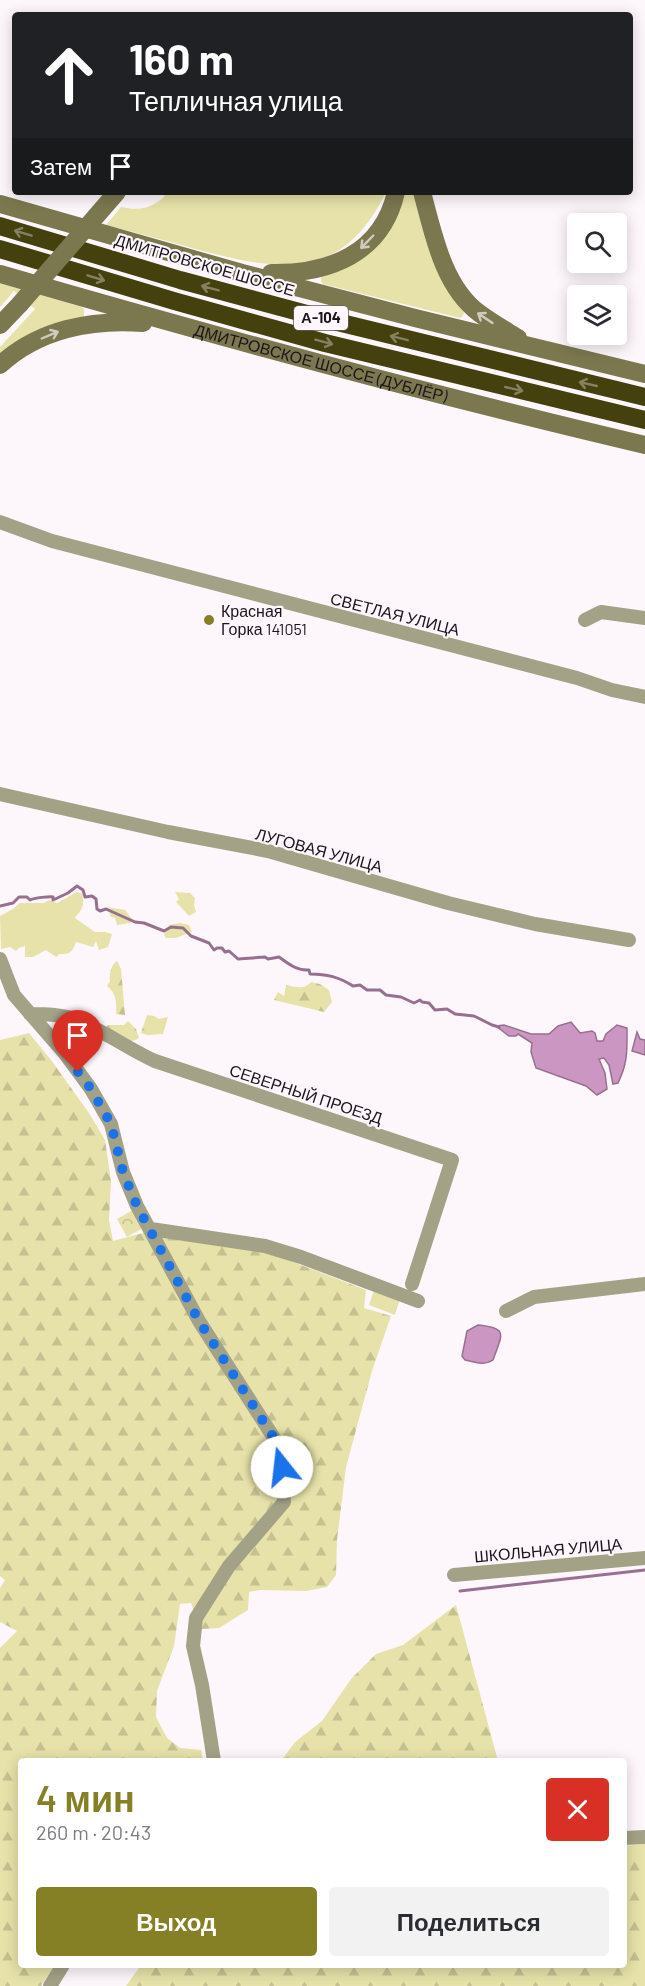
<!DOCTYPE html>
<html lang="ru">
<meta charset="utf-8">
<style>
:root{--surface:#fff;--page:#f2f2f3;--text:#2b2b33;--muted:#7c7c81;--accent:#857f26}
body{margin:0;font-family:Barlow,sans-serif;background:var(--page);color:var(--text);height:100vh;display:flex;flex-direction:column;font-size:22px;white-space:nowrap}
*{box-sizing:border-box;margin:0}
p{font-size:20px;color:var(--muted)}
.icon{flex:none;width:33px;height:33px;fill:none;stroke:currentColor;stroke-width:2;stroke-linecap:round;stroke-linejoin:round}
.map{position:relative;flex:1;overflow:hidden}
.sheet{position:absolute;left:18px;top:1758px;width:609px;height:210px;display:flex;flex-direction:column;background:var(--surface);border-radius:6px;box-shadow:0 3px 15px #0003}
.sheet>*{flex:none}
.guide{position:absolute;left:12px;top:12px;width:621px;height:183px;border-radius:6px;box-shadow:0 3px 15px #0003;background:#202124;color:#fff;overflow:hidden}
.buttons{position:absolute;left:567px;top:213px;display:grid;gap:12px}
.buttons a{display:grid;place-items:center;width:60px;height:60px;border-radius:6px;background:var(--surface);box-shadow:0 3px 15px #0003;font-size:30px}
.pin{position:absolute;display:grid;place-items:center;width:51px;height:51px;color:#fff;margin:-62px -26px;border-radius:50% 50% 50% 0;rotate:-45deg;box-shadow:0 0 6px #0007}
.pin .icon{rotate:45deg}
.me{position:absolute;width:66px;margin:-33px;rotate:344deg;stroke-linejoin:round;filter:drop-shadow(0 0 4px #0008)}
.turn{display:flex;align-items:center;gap:21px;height:126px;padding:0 18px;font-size:27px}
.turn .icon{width:78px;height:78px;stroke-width:2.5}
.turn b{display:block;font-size:42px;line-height:51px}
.then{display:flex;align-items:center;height:57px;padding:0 18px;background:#0003;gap:12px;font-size:22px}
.round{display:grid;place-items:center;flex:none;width:63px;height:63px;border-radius:6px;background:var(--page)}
.head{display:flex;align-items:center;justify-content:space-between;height:102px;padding:0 18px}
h1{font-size:36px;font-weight:600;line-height:45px;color:var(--accent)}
.button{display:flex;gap:12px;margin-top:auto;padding:12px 18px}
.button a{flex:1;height:69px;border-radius:6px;background:var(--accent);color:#fff;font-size:24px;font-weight:600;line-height:69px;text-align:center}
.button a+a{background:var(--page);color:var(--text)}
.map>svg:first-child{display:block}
.green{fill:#e6e2a9}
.forest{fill:url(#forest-firs)}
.park{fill:url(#park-crowns)}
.water{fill:#cb97c2;stroke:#977090;stroke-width:1.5}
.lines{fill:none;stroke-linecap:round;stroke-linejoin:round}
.stream{stroke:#977090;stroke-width:3}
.street{stroke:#a3a287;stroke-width:14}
.secondary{stroke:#7b784f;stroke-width:18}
.highway{stroke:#45410e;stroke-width:18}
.secondary-bridge{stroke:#7b784f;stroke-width:18}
.oneway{stroke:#858161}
.oneway2{stroke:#d0cbbf}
.route{stroke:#1a73e8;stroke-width:10;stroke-dasharray:0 18}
.poi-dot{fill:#857f26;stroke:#fdf7fc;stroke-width:2}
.labels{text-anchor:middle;stroke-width:4.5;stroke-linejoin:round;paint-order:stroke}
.shield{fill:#fdf7fc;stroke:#61595f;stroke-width:1.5}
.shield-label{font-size:15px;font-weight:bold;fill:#1e151c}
.street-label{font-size:16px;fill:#1e151c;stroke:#fdf7fc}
.poi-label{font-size:16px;fill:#1e151c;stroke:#fdf7fc;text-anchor:start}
</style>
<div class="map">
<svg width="645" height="1986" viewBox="0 0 645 1986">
<defs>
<pattern id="forest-firs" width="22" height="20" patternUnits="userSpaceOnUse" patternTransform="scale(1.5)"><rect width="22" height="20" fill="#e6e2a9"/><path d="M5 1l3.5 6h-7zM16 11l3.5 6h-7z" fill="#c5c191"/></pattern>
<pattern id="park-crowns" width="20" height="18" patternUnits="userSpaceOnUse" patternTransform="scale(1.5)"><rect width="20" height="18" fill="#e6e2a9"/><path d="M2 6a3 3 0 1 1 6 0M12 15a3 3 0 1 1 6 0" fill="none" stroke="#c5c191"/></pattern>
</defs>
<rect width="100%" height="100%" fill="#fdf7fc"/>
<path class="green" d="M159,192H386C343,281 282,272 199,250C168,241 137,233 106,225L121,207C139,211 151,209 165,196Z
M403,192H413C423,236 435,277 464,312L463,316L460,318L323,284L321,281V274L348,264Z
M0,283L82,307L84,309V317L0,357V347L35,309L14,291L0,307Z
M77,892L82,894C85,906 82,909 75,918L95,932H105L112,934L108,947L99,950L96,941L93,947L76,942C72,952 71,954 60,954L56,957L46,950L33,957H25V946L19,948L16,951L10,947L1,949L0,916L13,909L20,903H44L49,900L57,903Z
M175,892L190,893L195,898L194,905L196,912L189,916L176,902L179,899Z
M107,907L125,910L133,920L131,923L117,925L115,918L111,917Z
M180,923L189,925L192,932L176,938H166L164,935L169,925Z
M374,1290L400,1299L395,1315L369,1305Z"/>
<path class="forest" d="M117,961L121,969L125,1015L116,1014C117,1003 116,993 107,986L110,981C109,974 111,965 117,961Z
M311,982L320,984L329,990L332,1002L324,1012L274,1000L278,992L284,996L286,985C296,987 304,990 311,982Z
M147,1015L154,1016L159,1019L168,1017L163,1034L147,1035L141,1033Z
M128,1021L136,1029L139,1038C126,1046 116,1037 104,1030L108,1025H124Z
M29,1033L51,1060L89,1113L105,1140L111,1181L109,1220L113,1241L143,1233L267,1252L366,1290L364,1308L391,1316L372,1371L346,1467L337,1540L336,1575L327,1587L306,1591L260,1590L249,1592L248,1610L219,1628L201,1629L191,1603L180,1604L174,1646L157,1691L156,1717L167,1738L180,1748L201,1750L203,1761H21V1965H55L41,1986H0V1648L17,1631L0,1622V1588L5,1580L0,1576V1040Z
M456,1605L498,1761H281L295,1742L322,1721L351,1679L376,1654L403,1645Z
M645,1844V1986H126L141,1965H624V1846Z"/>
<path class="park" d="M133,1210L143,1228L127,1237L117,1219Z"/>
<path class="water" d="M571,1022L580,1033L592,1031L595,1033L597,1041H603L606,1034L617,1025L627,1028C627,1050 628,1063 618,1083L613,1084L609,1065L604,1058L599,1059L605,1073L607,1089L597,1095L586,1086L536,1068L531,1052L532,1043L518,1034L516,1036H509L496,1026L504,1025L531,1034H549L558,1026Z
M637,1032L640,1039L645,1040V1055L632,1051Z
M478,1325C509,1328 502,1334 493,1360C484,1366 475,1362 465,1360L462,1356L467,1331Z"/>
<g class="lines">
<path class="stream" d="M0,906L13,903L19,897H27L30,900C34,898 50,896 53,897V900L68,893L77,886L83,890L85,897L92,896L96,899L97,909L100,911L106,909L135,922L144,923L164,931L171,927L183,928L191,936L209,943L214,950L217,948H222L225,952L229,951L238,959L265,957L268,959L279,957C287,963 297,971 309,970L310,974C327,974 339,977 353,986L360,985L367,990H380L386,995L401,997L414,1003L420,1000L422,1002L429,1003L435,1010L447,1009L455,1014L474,1016L492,1025L499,1027
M460,1591L645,1570"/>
<path class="street" d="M0,522L52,541L577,678L612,690L645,697
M585,620L601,612L645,618
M0,794L168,832L268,851L448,903L535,924L629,940
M0,959L14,995L66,1055L91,1089L111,1124L123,1172L137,1206L199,1321L281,1449L284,1502L229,1566L196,1618L193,1646L202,1685L214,1761
M30,1014C43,1014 58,1014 71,1018C101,1028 126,1048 155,1061L452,1160L412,1284
M151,1229L265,1246L301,1257L418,1301
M506,1311L534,1297L645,1284
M454,1575L645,1558
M624,1838L645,1837
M50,1986L63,1965"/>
<g class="secondary">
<path d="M422,192C433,233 443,286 479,313C491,322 505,330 518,338"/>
<path d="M0,204L242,273L415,318L645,374"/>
<path d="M271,273C329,274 382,254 396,192"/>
<path id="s1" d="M0,274C214,336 428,394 645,445"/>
<path d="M0,325L20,304"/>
<path d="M0,365C39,329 92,319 143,323"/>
</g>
<path class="highway" d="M0,226L180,280L329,320L645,397
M0,249L174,301L325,343L645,420"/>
<path class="secondary-bridge" d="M20,304L117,192"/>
</g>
<defs><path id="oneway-shaft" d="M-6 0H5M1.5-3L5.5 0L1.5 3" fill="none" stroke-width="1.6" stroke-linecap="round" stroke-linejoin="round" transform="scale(1.5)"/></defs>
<g class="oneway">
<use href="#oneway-shaft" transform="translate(23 233) rotate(-163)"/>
<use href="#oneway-shaft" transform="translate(96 278) rotate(17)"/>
<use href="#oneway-shaft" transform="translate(210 288) rotate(-165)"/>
<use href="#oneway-shaft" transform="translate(399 338) rotate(-166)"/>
<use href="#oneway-shaft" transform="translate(324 342) rotate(15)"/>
<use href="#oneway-shaft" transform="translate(588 384) rotate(-167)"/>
<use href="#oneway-shaft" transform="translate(514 389) rotate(13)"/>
</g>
<g class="oneway2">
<use href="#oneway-shaft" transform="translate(367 242) rotate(134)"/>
<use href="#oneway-shaft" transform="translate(485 318) rotate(-146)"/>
<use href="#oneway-shaft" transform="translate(50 335) rotate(-23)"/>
</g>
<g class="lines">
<path class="route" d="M78,1072L91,1089L111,1124L123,1172L137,1206L199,1321L281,1449L282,1467"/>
</g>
<circle class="poi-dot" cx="209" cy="620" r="6"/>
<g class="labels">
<rect class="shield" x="294" y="306" width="54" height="24" rx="4.5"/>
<g class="shield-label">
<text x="321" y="323">А-104</text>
</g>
<g class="street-label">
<text transform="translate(205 265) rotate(16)" y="6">ДМИТРОВСКОЕ ШОССЕ</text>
<text dy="6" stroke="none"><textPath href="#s1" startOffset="333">ДМИТРОВСКОЕ ШОССЕ (ДУБЛЁР)</textPath></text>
<text transform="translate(395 614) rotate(14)" y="6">СВЕТЛАЯ УЛИЦА</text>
<text transform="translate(319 850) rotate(15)" y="6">ЛУГОВАЯ УЛИЦА</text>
<text transform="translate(306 1094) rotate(18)" y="6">СЕВЕРНЫЙ ПРОЕЗД</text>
<text transform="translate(548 1550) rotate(-5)" y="6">ШКОЛЬНАЯ УЛИЦА</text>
</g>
<g class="poi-label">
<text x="221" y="617">Красная<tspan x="221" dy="18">Горка 141051</tspan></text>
</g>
</g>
</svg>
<div class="buttons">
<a><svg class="icon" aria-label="search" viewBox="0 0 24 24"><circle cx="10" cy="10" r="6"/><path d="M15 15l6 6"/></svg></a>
<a><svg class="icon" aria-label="layers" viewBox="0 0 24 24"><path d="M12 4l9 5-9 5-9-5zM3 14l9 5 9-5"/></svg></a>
</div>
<div class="pin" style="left:78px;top:1072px;background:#d93025"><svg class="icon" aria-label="arrive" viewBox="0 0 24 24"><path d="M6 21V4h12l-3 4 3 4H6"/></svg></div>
<svg class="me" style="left:282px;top:1467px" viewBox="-20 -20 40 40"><circle r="19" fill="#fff"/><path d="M0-13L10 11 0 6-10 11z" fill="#1a73e8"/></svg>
<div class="guide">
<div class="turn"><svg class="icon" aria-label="ahead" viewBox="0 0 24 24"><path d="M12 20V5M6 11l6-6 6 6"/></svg><div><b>160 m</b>Тепличная улица</div></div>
<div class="then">Затем<svg class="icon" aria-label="arrive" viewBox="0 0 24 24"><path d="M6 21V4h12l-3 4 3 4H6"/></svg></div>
</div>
<section class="sheet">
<div class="head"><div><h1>4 мин</h1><p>260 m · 20:43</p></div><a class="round" style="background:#d93025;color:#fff"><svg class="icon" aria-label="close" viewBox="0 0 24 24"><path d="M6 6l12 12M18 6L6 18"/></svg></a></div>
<div class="button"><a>Выход</a><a>Поделиться</a></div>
</section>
</div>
